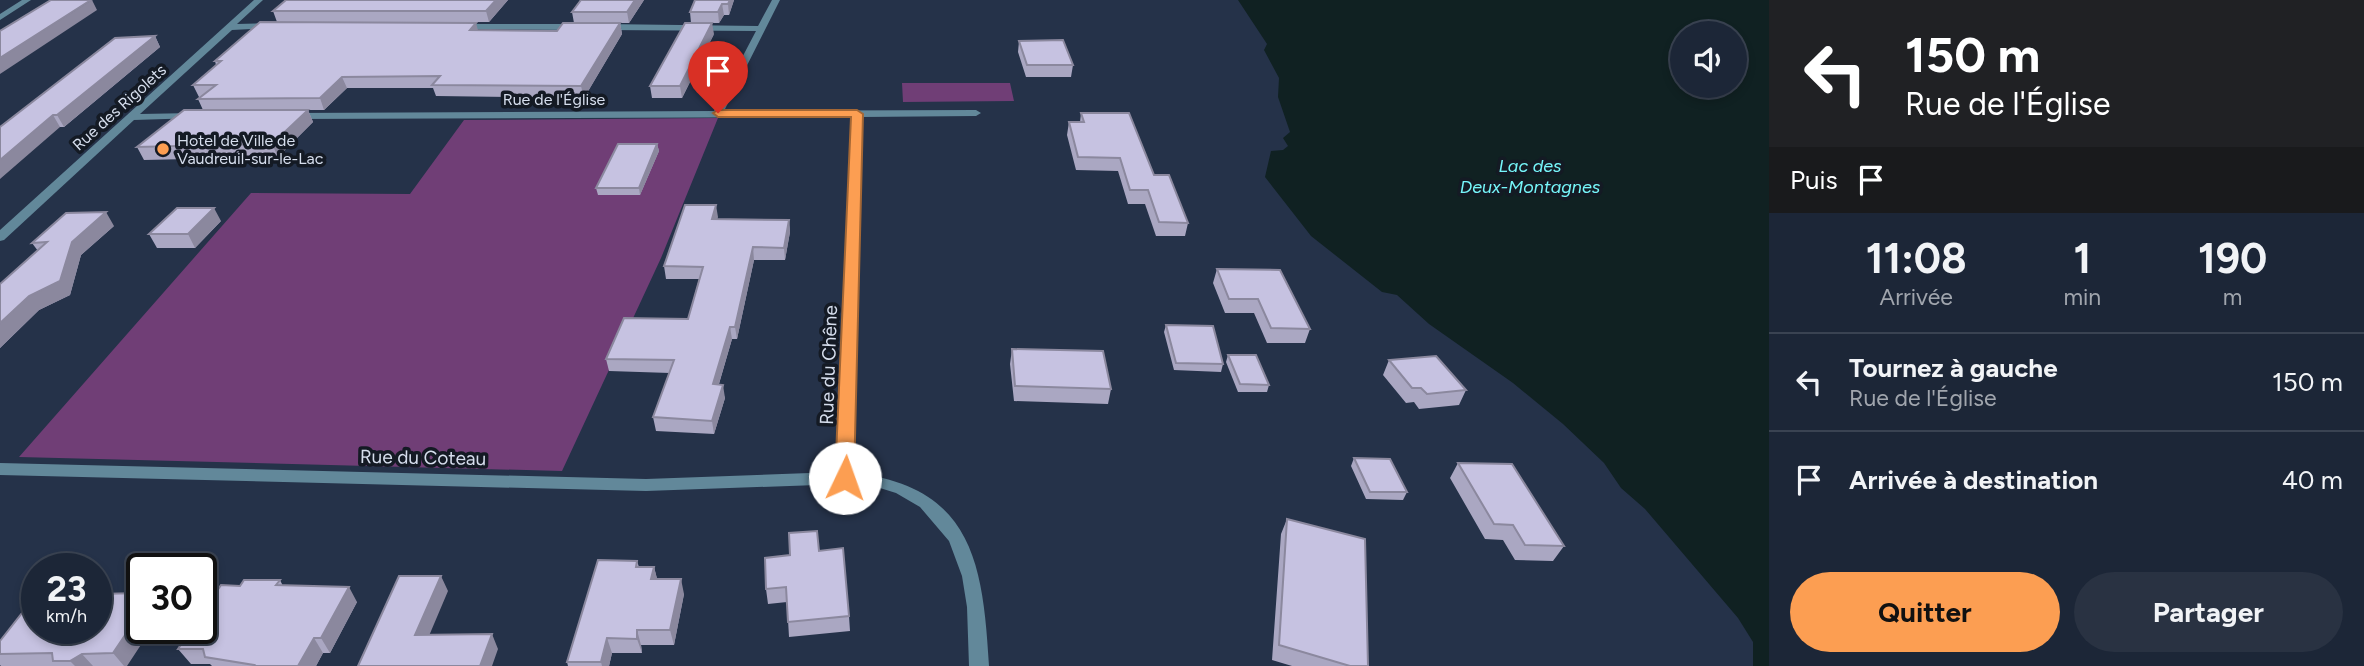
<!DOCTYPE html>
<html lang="fr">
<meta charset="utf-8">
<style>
:root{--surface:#1c2637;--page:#293242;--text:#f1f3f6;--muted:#a0a5ad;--line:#3a4352;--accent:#fc9e52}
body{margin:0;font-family:Figtree,sans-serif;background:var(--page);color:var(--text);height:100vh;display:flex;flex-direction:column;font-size:26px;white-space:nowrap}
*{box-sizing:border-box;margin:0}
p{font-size:23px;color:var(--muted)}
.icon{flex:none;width:38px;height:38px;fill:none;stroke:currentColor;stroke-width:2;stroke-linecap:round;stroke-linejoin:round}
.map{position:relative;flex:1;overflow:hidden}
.drawer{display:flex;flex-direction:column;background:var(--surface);width:595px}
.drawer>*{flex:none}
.banner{background:#202124;color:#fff;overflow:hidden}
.controls{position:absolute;left:1670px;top:21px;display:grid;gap:14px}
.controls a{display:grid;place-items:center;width:77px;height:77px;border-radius:50%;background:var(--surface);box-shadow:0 4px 10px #0003,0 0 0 2px var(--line);font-size:35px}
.speed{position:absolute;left:21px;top:553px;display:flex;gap:14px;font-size:35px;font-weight:700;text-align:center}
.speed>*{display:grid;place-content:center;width:91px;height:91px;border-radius:50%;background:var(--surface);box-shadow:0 4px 10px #0003,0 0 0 2px var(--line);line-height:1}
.speed small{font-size:18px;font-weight:400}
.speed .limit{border:4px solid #111;border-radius:10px;background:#fff;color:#111}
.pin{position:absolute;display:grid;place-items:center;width:60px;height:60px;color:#fff;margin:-72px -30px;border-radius:50% 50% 50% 0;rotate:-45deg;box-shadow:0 0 7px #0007}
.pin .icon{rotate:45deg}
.me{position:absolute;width:77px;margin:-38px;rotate:3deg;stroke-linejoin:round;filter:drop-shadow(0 0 5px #0008)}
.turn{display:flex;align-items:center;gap:24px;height:147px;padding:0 21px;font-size:32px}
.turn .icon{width:91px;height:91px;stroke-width:2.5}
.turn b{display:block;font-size:49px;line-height:60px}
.then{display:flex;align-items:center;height:66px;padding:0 21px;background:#0003;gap:14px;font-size:26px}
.eta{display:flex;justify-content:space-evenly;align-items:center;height:119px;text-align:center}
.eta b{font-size:42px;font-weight:700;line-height:49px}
.primary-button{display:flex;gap:14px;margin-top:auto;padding:14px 21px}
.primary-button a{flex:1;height:80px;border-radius:42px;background:var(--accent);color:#111;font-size:28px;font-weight:700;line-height:80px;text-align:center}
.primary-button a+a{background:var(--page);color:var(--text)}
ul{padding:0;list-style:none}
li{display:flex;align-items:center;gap:21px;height:98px;padding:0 21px;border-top:2px solid var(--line)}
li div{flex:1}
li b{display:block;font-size:26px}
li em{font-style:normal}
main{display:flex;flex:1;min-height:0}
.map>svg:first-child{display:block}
.green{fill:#703e76}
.water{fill:#102122;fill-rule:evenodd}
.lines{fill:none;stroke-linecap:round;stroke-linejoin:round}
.minor{fill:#62889a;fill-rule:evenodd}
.wall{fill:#aaa7c2}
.shaded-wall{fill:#8b889e}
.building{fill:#c6c2e1;stroke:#8b889e;stroke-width:2}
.route{fill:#fc9e52;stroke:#a46735;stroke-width:2}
.poi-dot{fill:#fc9e52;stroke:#141a24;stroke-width:2.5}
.labels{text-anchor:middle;stroke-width:7;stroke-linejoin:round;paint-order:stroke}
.far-street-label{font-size:16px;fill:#d6deed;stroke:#141a24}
.far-poi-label{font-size:16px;fill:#d6deed;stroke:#141a24;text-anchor:start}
.far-water-label{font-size:18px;font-style:italic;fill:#76f6fa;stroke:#141a24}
.street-label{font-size:19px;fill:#d6deed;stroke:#141a24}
</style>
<main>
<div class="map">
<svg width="1769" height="666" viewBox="0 0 1769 666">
<rect width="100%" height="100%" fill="#253249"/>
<path class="green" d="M902,83H1010L1014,101L903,102Z
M718,118L661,258L562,471L19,457L251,193L410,194L464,120Z"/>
<path class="water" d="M1238,0H1769V666H1753V642L1738,618L1645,509L1621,488L1604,463L1563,424L1513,383L1429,324L1397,295L1382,292L1311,236L1265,177L1271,151L1283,150L1288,146L1283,138L1290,132L1278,97L1279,78L1264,50L1267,44ZM1682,33H1734V86H1682Z"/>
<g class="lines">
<path class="minor" d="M22,0H31L0,20V14Z
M254,0H263L237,24L271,23L275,26L274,28L232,30L140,114L194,113L198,114V118L134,120L4,240L0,241V230Z
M772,0H780L724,111L976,110L981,113L976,116L862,117L853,473C973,486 983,564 989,666H969L967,607L962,576L949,541L920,507L896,493L880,488L845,484L646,491L0,475V463L646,479L837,472L852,117L291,119L286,116L291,113L714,111L756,31L603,30L599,27L603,24L758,26Z
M457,24H579L583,27L579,30L460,29L456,26Z"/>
</g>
<path class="wall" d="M508,0L489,22H277L273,11Z
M644,0L629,23H574L572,12Z
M695,0H734L729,15H724L719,23H691L690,12Z
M620,23L622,34L584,98L436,96L433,88H347L324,110H308L313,122L278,157L144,160L137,147L203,110L198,99L201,97H199L193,85L216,65L215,61L478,30L557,31Z
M714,34L682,98H652L650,86Z
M155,36L160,47L64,127H0Z
M1019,41L1073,65L1071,77H1026L1018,52Z
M1081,113L1154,175L1188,223L1185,236H1156L1145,204H1128L1118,171L1076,170L1067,135L1069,122H1080Z
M657,144L659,151L640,195H598L596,188Z
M718,217L717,219L789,220L790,232L785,260H754L737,339H732L719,384L725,398L714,434L656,431L653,417L670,373L609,371L606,359L688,319L699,279H666L664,266Z
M221,221L195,248H157L149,234Z
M114,226L81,255L70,295L39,310L0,348V284L38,251L32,243Z
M1217,269L1310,329L1305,343H1267L1254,313H1225L1213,283Z
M1166,325L1223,364L1221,372L1174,370L1164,332Z
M1012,349L1111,389L1108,404L1014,401L1010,364Z
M1228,355L1269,385L1267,392H1238L1226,362Z
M1389,360L1466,390L1459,405L1419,409L1414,402L1406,403L1383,375Z
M1354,458L1407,492L1403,500L1366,499L1351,466Z
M1458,463L1564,546L1553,561L1515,560L1503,540L1485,539L1450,478Z
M1287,519L1368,666H1292L1272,660L1281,534Z
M819,551L849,616L850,631L789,637L787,602L768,604L766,589L790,555Z
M637,561L639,567H654L657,579L684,594L674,645H641L642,653H612L609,666H568L567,662Z
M280,580L283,586L357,602L330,653H323L316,666H212L210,664H191L178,649L240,586Z
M99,585L107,594L127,666H1L0,665V641Z"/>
<path class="shaded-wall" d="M92,0L97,10L0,74V58Z
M496,0H508L489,22L486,11Z
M635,0H644L629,23L627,12Z
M730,0H734L729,15L728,4Z
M722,4L724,15L719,23L718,12Z
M476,23L479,34L470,30Z
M620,23L622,34L584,98L581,86Z
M712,23L714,34L682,98L680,86Z
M155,36L160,47L64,127L57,115Z
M342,77L347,88L324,110L320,98Z
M308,110L313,122L278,157L272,144Z
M53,115L60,127L0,179V160Z
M657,144L659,151L640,195L639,188Z
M716,205L718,217L713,231L712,219Z
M214,208L221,221L195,248L188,234Z
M106,212L114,226L81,255L70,295L39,310L0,348V323L72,242Z
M789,220L790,232L785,260L784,248Z
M753,247L754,260L737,339L735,327Z
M730,327L732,339L715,397L713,384Z
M723,385L725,398L714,434L712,421Z
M654,567L658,582L651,579Z
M441,576L448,591L423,650L415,635Z
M681,579L684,594L674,645L670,630Z
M99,585L112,600L96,599V589Z
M349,587L357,602L330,653L321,638Z
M142,610V628H152L127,666H124L113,653Z
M637,630L641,645L642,653L637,639Z
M492,634L498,649L492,666H480Z
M314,638L323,653L316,666H298Z
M607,638L612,653L609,666H602L601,662Z
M82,654L93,666H75L70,661Z"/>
<path class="building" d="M51,0H91L0,58V31Z
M286,0H496L486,11H273Z
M581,0H635L627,12H572Z
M695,0H730L728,4H722L718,12H690Z
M260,22L476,23L470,30L557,31L563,23H620L581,86L432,85L440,76L342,77L320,98L198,99L216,85H193L221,61H215Z
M685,23H712L680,86H650Z
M155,36L57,115H53L0,160V127L115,38Z
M1063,40L1073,65H1027L1019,41Z
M184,110H308L272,144L137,147Z
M1081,113H1129L1154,175H1169L1188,223L1159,222L1148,190H1130L1120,158L1078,157L1069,122H1084Z
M618,144H657L639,188H596Z
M685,205H716L712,219L789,220L784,248L753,247L735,327H730L713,384L723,385L712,421L653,417L674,360L606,359L624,318L688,319L703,267L664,266Z
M177,208H214L188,234H149Z
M106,212L72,242L60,281L29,296L0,323V284L47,242L32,243L66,213Z
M1217,269L1280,270L1310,329L1271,328L1258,299H1229Z
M1166,325L1213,326L1223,364L1176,363Z
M1012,349L1103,351L1111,389L1015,386Z
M1228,355H1256L1269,385L1240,384Z
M1436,356L1466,390L1427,394L1421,388H1412L1389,360Z
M1354,458L1390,459L1407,492H1370Z
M1458,463L1512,464L1564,546L1525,545L1513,525L1494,524Z
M1287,519L1365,539L1368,666H1350L1279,645Z
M817,531L819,551L843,548L849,616L788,622L786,587L766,589L765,558L790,555L789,533Z
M598,560L637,561L636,567H654L651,579H681L670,630H637V639L607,638L601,662H567Z
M399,576H441L415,635L492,634L480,666H358Z
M244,580H280L276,585L349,587L321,638H314L298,666H253L254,665L205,657L203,649H178L192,628H201V615L221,585L240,586Z
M142,593V610L113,653L82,654L70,661H53L52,653L0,654V641L37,594V628H96V594Z"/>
<path class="route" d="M857,110L863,114L854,478L851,483H838L835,478L851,117H718L713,113L718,110Z"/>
<circle class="poi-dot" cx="163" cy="149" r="7"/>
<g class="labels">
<g class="far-street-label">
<text x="554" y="105">Rue de l'Église</text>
<text transform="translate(119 107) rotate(-42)" y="6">Rue des Rigolets</text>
</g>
<g class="far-poi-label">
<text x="177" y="146">Hotel de Ville de<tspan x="177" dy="18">Vaudreuil-sur-le-Lac</tspan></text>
</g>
<g class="far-water-label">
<text x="1530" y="172">Lac des<tspan x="1530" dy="21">Deux-Montagnes</tspan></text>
</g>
<g class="street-label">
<text transform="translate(828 365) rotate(-88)" y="7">Rue du Chêne</text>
<text transform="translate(423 457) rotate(1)" y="7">Rue du Coteau</text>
</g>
</g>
</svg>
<div class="controls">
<a><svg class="icon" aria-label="sound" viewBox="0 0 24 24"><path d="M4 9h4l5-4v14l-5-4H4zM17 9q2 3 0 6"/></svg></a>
</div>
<div class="speed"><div>23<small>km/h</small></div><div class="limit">30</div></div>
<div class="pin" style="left:718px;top:113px;background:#d93025"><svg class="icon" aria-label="arrive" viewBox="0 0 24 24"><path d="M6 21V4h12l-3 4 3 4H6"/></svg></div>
<svg class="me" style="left:845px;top:478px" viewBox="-20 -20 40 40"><circle r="19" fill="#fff"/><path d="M0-13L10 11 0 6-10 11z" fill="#fc9e52"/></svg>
</div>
<section class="drawer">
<div class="banner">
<div class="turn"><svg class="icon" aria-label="left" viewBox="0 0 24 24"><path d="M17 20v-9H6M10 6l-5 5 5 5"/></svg><div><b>150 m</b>Rue de l'Église</div></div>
<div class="then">Puis<svg class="icon" aria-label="arrive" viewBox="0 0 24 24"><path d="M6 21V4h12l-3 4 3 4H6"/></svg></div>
</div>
<div class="eta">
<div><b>11:08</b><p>Arrivée</p></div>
<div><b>1</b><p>min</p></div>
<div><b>190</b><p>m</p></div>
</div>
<ul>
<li><svg class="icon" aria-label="left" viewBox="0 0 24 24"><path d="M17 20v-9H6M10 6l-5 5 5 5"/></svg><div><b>Tournez à gauche</b><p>Rue de l'Église</p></div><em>150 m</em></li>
<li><svg class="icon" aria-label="arrive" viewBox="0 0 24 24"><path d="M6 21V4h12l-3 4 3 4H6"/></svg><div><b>Arrivée à destination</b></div><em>40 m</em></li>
</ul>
<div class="primary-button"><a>Quitter</a><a>Partager</a></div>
</section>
</main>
